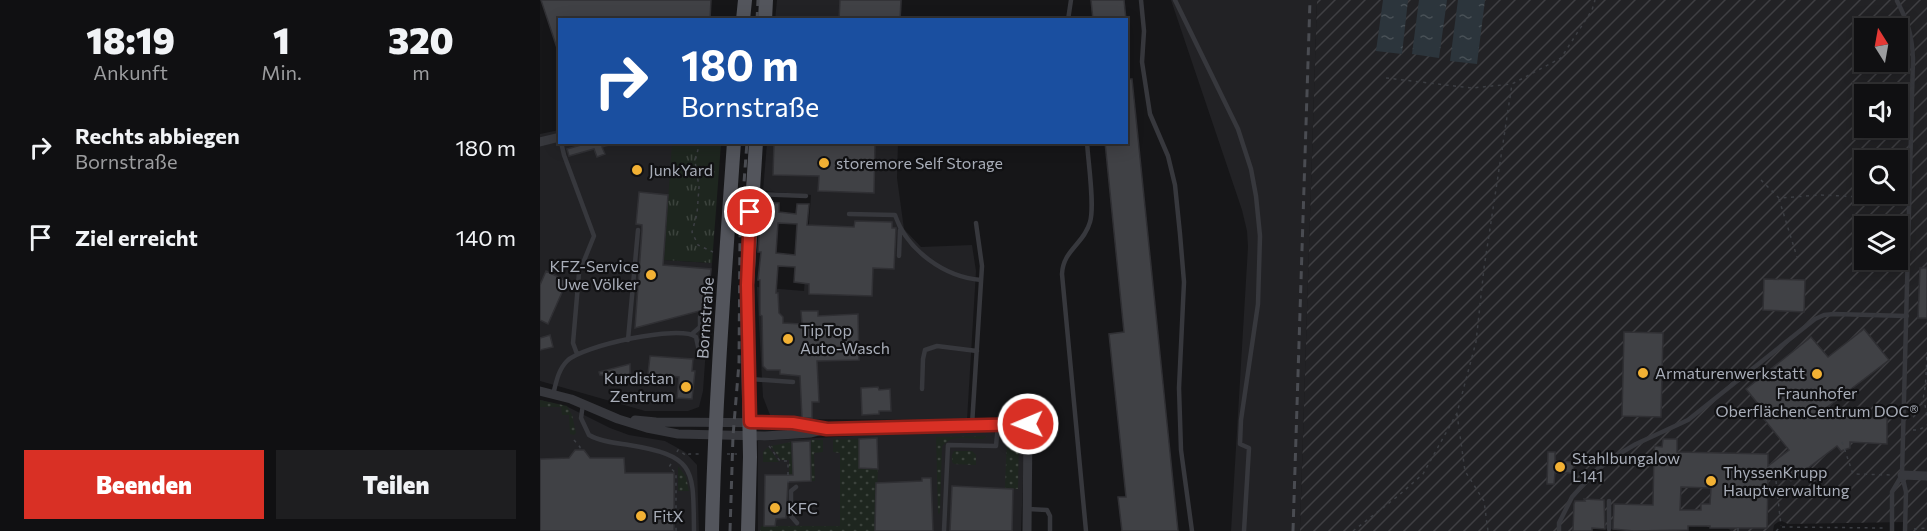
<!DOCTYPE html>
<html lang="de">
<meta charset="utf-8">
<style>
:root{--surface:#101012;--page:#1e1e20;--text:#f1f3f6;--muted:#9c9d9f;--line:#303032;--accent:#d93025}
body{margin:0;font-family:Commissioner,sans-serif;background:var(--page);color:var(--text);height:100vh;display:flex;flex-direction:column;font-size:22px;white-space:nowrap}
*{box-sizing:border-box;margin:0}
p{font-size:20px;color:var(--muted)}
.icon{flex:none;width:33px;height:33px;fill:none;stroke:currentColor;stroke-width:2;stroke-linecap:round;stroke-linejoin:round}
.map{position:relative;flex:1;overflow:hidden}
.panel{display:flex;flex-direction:column;background:var(--surface);width:540px}
.panel>*{flex:none}
.hud{position:absolute;left:18px;top:18px;width:570px;height:126px;border-radius:0px;box-shadow:0 3px 15px #0003,0 0 0 2px var(--line);background:#1a4fa0;color:#fff;overflow:hidden}
.needle{width:39px;rotate:349deg}
.fabs{position:absolute;left:1314px;top:18px;display:grid;gap:12px}
.fabs a{display:grid;place-items:center;width:54px;height:54px;border-radius:0px;background:var(--surface);box-shadow:0 3px 15px #0003,0 0 0 2px var(--line);font-size:30px}
.pin{position:absolute;display:grid;place-items:center;width:51px;height:51px;color:#fff;margin:-26px;border:3px solid #fff;border-radius:50%;box-shadow:0 2px 6px #0007}
.me{position:absolute;width:66px;margin:-33px;rotate:269deg;stroke-linejoin:round;filter:drop-shadow(0 0 4px #0008)}
.turn{display:flex;align-items:center;gap:21px;height:126px;padding:0 24px;font-size:27px}
.turn .icon{width:78px;height:78px;stroke-width:2.5}
.turn b{display:block;font-size:42px;line-height:51px}
.eta{display:flex;justify-content:space-evenly;align-items:center;height:102px;text-align:center}
.eta b{font-size:36px;font-weight:800;line-height:42px}
.action{display:flex;gap:12px;margin-top:auto;padding:12px 24px}
.action a{flex:1;height:69px;border-radius:0px;background:var(--accent);color:#fff;font-size:24px;font-weight:800;line-height:69px;text-align:center}
.action a+a{background:var(--page);color:var(--text)}
ul{padding:0;list-style:none}
li{display:flex;align-items:center;gap:18px;height:90px;padding:0 24px}
li div{flex:1}
li b{display:block;font-size:22px}
li em{font-style:normal}
main{display:flex;flex:1;min-height:0}
.map>svg:first-child{display:block}
.built{fill:#222225}
.industrial{fill:url(#industrial-furrows);fill-rule:evenodd}
.grass{fill:url(#grass-dots)}
.park{fill:url(#park-tufts)}
.water{fill:url(#water-ripples)}
.building{fill:#404145;stroke:#303034;stroke-width:1.5;fill-rule:evenodd}
.lines{fill:none;stroke-linecap:round;stroke-linejoin:round}
.path{stroke:#3d3f44;stroke-width:1.5;stroke-dasharray:3 4.5;stroke-linecap:butt}
.lane{stroke:#37383d;stroke-width:4.5}
.street{stroke:#37383d;stroke-width:9}
.primary{stroke:#53555c;stroke-width:14}
.rail{stroke:#4a4c52;stroke-width:3;stroke-dasharray:8 6;stroke-linecap:butt}
.route-casing{stroke:#8d1f18;stroke-width:15}
.route{stroke:#d93025;stroke-width:10}
.poi-dot{fill:#f2b134;stroke:#111113;stroke-width:2}
.labels{text-anchor:middle;stroke-width:4.5;stroke-linejoin:round;paint-order:stroke}
.poi-label{font-size:16px;fill:#a8adb8;stroke:#111113;text-anchor:start}
.street-label{font-size:16px;fill:#a8adb8;stroke:#111113}
</style>
<main>
<section class="panel">
<div class="eta">
<div><b>18:19</b><p>Ankunft</p></div>
<div><b>1</b><p>Min.</p></div>
<div><b>320</b><p>m</p></div>
</div>
<ul>
<li><svg class="icon" aria-label="right" viewBox="0 0 24 24"><path d="M7 20v-9h11M14 6l5 5-5 5"/></svg><div><b>Rechts abbiegen</b><p>Bornstraße</p></div><em>180 m</em></li>
<li><svg class="icon" aria-label="arrive" viewBox="0 0 24 24"><path d="M6 21V4h12l-3 4 3 4H6"/></svg><div><b>Ziel erreicht</b></div><em>140 m</em></li>
</ul>
<div class="action"><a>Beenden</a><a>Teilen</a></div>
</section>
<div class="map">
<svg width="1387" height="531" viewBox="0 0 1387 531">
<defs>
<pattern id="industrial-furrows" width="10" height="10" patternUnits="userSpaceOnUse" patternTransform="scale(1.5)"><rect width="10" height="10" fill="#222225"/><path d="M-1 1l2-2M0 10L10 0M9 11l2-2" fill="none" stroke="#3f3f43"/></pattern>
<pattern id="grass-dots" width="8" height="8" patternUnits="userSpaceOnUse" patternTransform="scale(1.5)"><rect width="8" height="8" fill="#1e261f"/><path d="M2 2h.1M6 6h.1" fill="none" stroke="#3c433d" stroke-width="1.8" stroke-linecap="round"/></pattern>
<pattern id="park-tufts" width="24" height="20" patternUnits="userSpaceOnUse" patternTransform="scale(1.5)"><rect width="24" height="20" fill="#1e261f"/><path d="M3 7l-1-3M5 7V3M7 7l1-3M15 17l-1-3M17 17v-4M19 17l1-3" fill="none" stroke="#3c433d"/></pattern>
<pattern id="water-ripples" width="26" height="14" patternUnits="userSpaceOnUse" patternTransform="scale(1.5)"><rect width="26" height="14" fill="#2c353c"/><path d="M2 4q2-2 4 0t4 0M15 11q2-2 4 0t4 0" fill="none" stroke="#485056"/></pattern>
</defs>
<rect width="100%" height="100%" fill="#161618"/>
<path class="built" d="M237,0H362L361,19L235,20Z
M631,0H777L760,531H691L708,247L707,231L702,210Z
M19,130L20,142L133,143L124,260L172,263L163,391L159,407L148,411H105L0,381V134Z
M227,143H358L357,178L364,229L381,247L432,245L436,271L427,420L257,419L230,415L223,397L217,287L264,291L271,195L223,191Z
M0,400L28,407L70,428L89,435L125,441L145,452L157,465L159,531H0Z
M469,428L485,429L481,531H218V441Z"/>
<path class="industrial" d="M777,0H1387V531H1365V522L1248,524L1242,521L1238,522L1234,525L1233,531H1191L1188,528L1149,526L1148,530L1119,531L1053,528L1052,531H760ZM1324,28H1358V62H1324ZM1324,94H1358V128H1324ZM1324,160H1358V194H1324ZM1324,226H1358V260H1324Z"/>
<path class="grass" d="M0,400L27,406L32,415L36,433L34,435L30,434L29,415H22L21,407H0Z
M467,435H477L479,438L478,489L465,488Z
M447,436L443,439C429,439 410,434 402,447L400,513L398,514L396,437Z
M293,439H319V467L338,469L335,531H220L221,526H300V453L293,452Z
M271,440H283V452L274,453L275,481H271Z
M251,442L253,477H249V460H241L231,446Z
M228,447L239,462H223V452Z
M414,451H432L436,455V465L414,464L412,462V455Z
M138,466L146,477L149,491H138Z"/>
<path class="park" d="M132,143H181L172,263L124,260Z"/>
<path class="water" d="M843,0H868L862,54L836,51Z
M879,0H907L899,58L872,54Z
M918,0H945L937,64L910,61Z"/>
<path class="building" d="M1,0H171L170,20H20V51H18Z
M300,0H361L360,20H299Z
M551,0H584L586,20H553Z
M586,79H592L638,531H582L578,497H586L569,334L584,332L565,142H586Z
M40,142H69V145L62,147L65,154L57,157L54,149L29,156L27,149L41,145Z
M234,142H335L334,193L278,191L279,176L233,175Z
M99,192L128,195L123,265L171,269L167,309L95,328L102,230V225L96,224Z
M221,203H239V212L256,214L257,204H269L267,225L314,227L315,221L352,222V228H356L354,269L333,268L332,296L269,294V284L254,282L255,267L238,266L236,293H238L239,313L243,317V323L262,324L261,311H278V316L318,314L319,360L277,361L279,402H272V418H262L260,376L240,374V370H227L223,366L222,316L220,315V280H218L221,252H218ZM238,223L257,224L255,255L236,253Z
M1380,268H1387V318H1378Z
M6,271L27,281L8,324L0,320V285Z
M1224,279L1265,280L1264,312L1223,310Z
M1324,329L1349,360L1277,415L1347,418V444L1310,442V448L1301,451L1297,446L1251,481L1247,476H1240L1235,478L1228,477L1227,528H1170V526H1148V530L1094,531L1073,529L1074,504L1113,505L1114,450L1115,446L1122,447L1123,439H1137V452L1228,454V466L1249,450L1219,413L1223,410L1206,389L1271,337L1288,357ZM1141,487L1171,488L1170,504H1161V510H1140Z
M1084,332L1123,333L1121,417L1082,416Z
M10,335L13,347L0,350V338Z
M110,356L153,359L152,371H155L152,399L137,398L139,377L108,374Z
M90,364V375H60L59,372Z
M338,387L339,390L350,389L351,411H339V414L322,415L321,388Z
M337,438L338,469L319,468V439Z
M270,441L271,481L248,482L246,518L236,519L235,526H224L225,475H253L252,442Z
M35,450H44L50,458H84L85,473H134V531H0V459L29,458Z
M1008,452H1015V461L1034,462L1033,473H1015L1014,484H1007Z
M382,478H391L393,531H335L336,483L382,481Z
M412,486L473,489L472,531H410Z
M1044,499L1064,500L1065,529L1052,528V531H1033L1034,504L1035,501H1045Z"/>
<g class="lines">
<path class="path" d="M846,78L932,88L972,84L1021,58L1052,10L1055,0
M160,142L155,161L159,187L157,214L152,232L158,245L173,252
M1221,180L1239,198L1281,195L1363,199
M1239,199L1257,257
M1385,405L1387,416
M917,414L925,471L944,501L948,531
M1373,417C1387,408 1386,371 1387,352
M1373,430H1379L1387,425
M34,440L40,447V450
M1302,442L1313,474L1353,475
M229,446L240,461H248V484
M137,452L138,450L147,456L149,454H161
M187,454H197
M131,464L129,467L136,473V531
M1236,481L1241,526
M1374,529L1387,528
M813,531L858,496L883,474L917,413L936,342L944,268L972,84
M1198,531V528
M1236,531L1241,527L1345,528"/>
<path class="lane" d="M601,0L604,31L602,62L610,114L628,156L635,185L640,234L644,282L639,388L641,450L652,531
M635,0L698,129L711,169L716,196L720,236L718,304L701,420L700,444L709,448L704,531
M1357,1C1368,22 1372,35 1373,59L1362,475L1366,492L1365,531
M528,20L531,0
M21,142L24,155L54,236L39,273L33,343L37,354
M214,194L266,196
M309,214L355,215C367,250 404,277 441,280
M359,256L360,230
M152,334L160,327V317
M88,340L98,230
M210,379L253,382
M382,389L383,359L385,350L397,346L437,351
M13,395C16,383 18,370 27,361C41,346 140,324 156,337L159,351
M43,404L41,418L49,435C61,442 76,443 89,445C157,456 153,470 154,531
M432,425L442,266L436,223
M256,487L251,491V516L257,523
M488,509L507,510L510,516V531
M1069,529V501
M404,531L408,445L456,446L458,425
M546,531L522,274C523,250 544,244 550,222C555,206 548,161 547,142
M1019,531V523L1032,497L1056,470L1072,458L1096,444L1148,420L1275,319L1284,315L1294,314L1367,316
M1352,531V492L1362,475"/>
<path class="street" d="M0,142L20,137
M0,391L31,399L78,419L107,428L138,434L225,436L271,433L287,429L488,424L487,531
M95,420L116,422L253,423L285,428
M1362,475L1387,476"/>
<path class="primary" d="M203,20L205,0
M225,20L226,0
M172,531C175,401 185,272 194,142
M208,531L210,457L207,285L216,142"/>
<path class="rail" d="M217,20L218,0
M190,531L193,436L199,363L200,237L207,142
M753,531L770,0"/>
</g>
<g class="lines">
<defs>
<path id="route" d="M210,212L207,285L210,422L253,423L287,429L488,424"/>
</defs>
<use href="#route" class="route-casing"/>
<use href="#route" class="route"/>
</g>
<g class="poi-dot">
<circle cx="284" cy="163" r="6"/>
<circle cx="97" cy="170" r="6"/>
<circle cx="111" cy="275" r="6"/>
<circle cx="248" cy="339" r="6"/>
<circle cx="1103" cy="373" r="6"/>
<circle cx="1277" cy="374" r="6"/>
<circle cx="146" cy="387" r="6"/>
<circle cx="1020" cy="467" r="6"/>
<circle cx="1171" cy="481" r="6"/>
<circle cx="235" cy="508" r="6"/>
<circle cx="101" cy="516" r="6"/>
</g>
<g class="labels">
<g class="poi-label">
<text x="296" y="169">storemore Self Storage</text>
<text x="109" y="176">JunkYard</text>
<text x="99" y="272" text-anchor="end">KFZ-Service<tspan x="99" dy="18">Uwe Völker</tspan></text>
<text x="260" y="336">TipTop<tspan x="260" dy="18">Auto-Wasch</tspan></text>
<text x="1115" y="379">Armaturenwerkstatt</text>
<text x="134" y="384" text-anchor="end">Kurdistan<tspan x="134" dy="18">Zentrum</tspan></text>
<text x="1277" y="399" text-anchor="middle">Fraunhofer<tspan x="1277" dy="18">OberflächenCentrum DOC®</tspan></text>
<text x="1032" y="464">Stahlbungalow<tspan x="1032" dy="18">L141</tspan></text>
<text x="1183" y="478">ThyssenKrupp<tspan x="1183" dy="18">Hauptverwaltung</tspan></text>
<text x="247" y="514">KFC</text>
<text x="113" y="522">FitX</text>
</g>
<g class="street-label">
<text transform="translate(165 318) rotate(-86)" y="6">Bornstraße</text>
</g>
</g>
</svg>
<div class="fabs">
<a><svg class="needle" viewBox="-14 -14 28 28"><path d="M0-13l5 13h-10z" fill="#e53935"/><path d="M0 13l5-13h-10z" fill="#9c9d9f"/></svg></a>
<a><svg class="icon" aria-label="sound" viewBox="0 0 24 24"><path d="M4 9h4l5-4v14l-5-4H4zM17 9q2 3 0 6"/></svg></a>
<a><svg class="icon" aria-label="search" viewBox="0 0 24 24"><circle cx="10" cy="10" r="6"/><path d="M15 15l6 6"/></svg></a>
<a><svg class="icon" aria-label="layers" viewBox="0 0 24 24"><path d="M12 4l9 5-9 5-9-5zM3 14l9 5 9-5"/></svg></a>
</div>
<div class="pin" style="left:210px;top:212px;background:#d93025"><svg class="icon" aria-label="arrive" viewBox="0 0 24 24"><path d="M6 21V4h12l-3 4 3 4H6"/></svg></div>
<svg class="me" style="left:488px;top:424px" viewBox="-20 -20 40 40"><circle r="17" fill="#d93025" stroke="#fff" stroke-width="3"/><path d="M0-11L8 9 0 5-8 9z" fill="#fff"/></svg>
<div class="hud">
<div class="turn"><svg class="icon" aria-label="right" viewBox="0 0 24 24"><path d="M7 20v-9h11M14 6l5 5-5 5"/></svg><div><b>180 m</b>Bornstraße</div></div>
</div>
</div>
</main>
